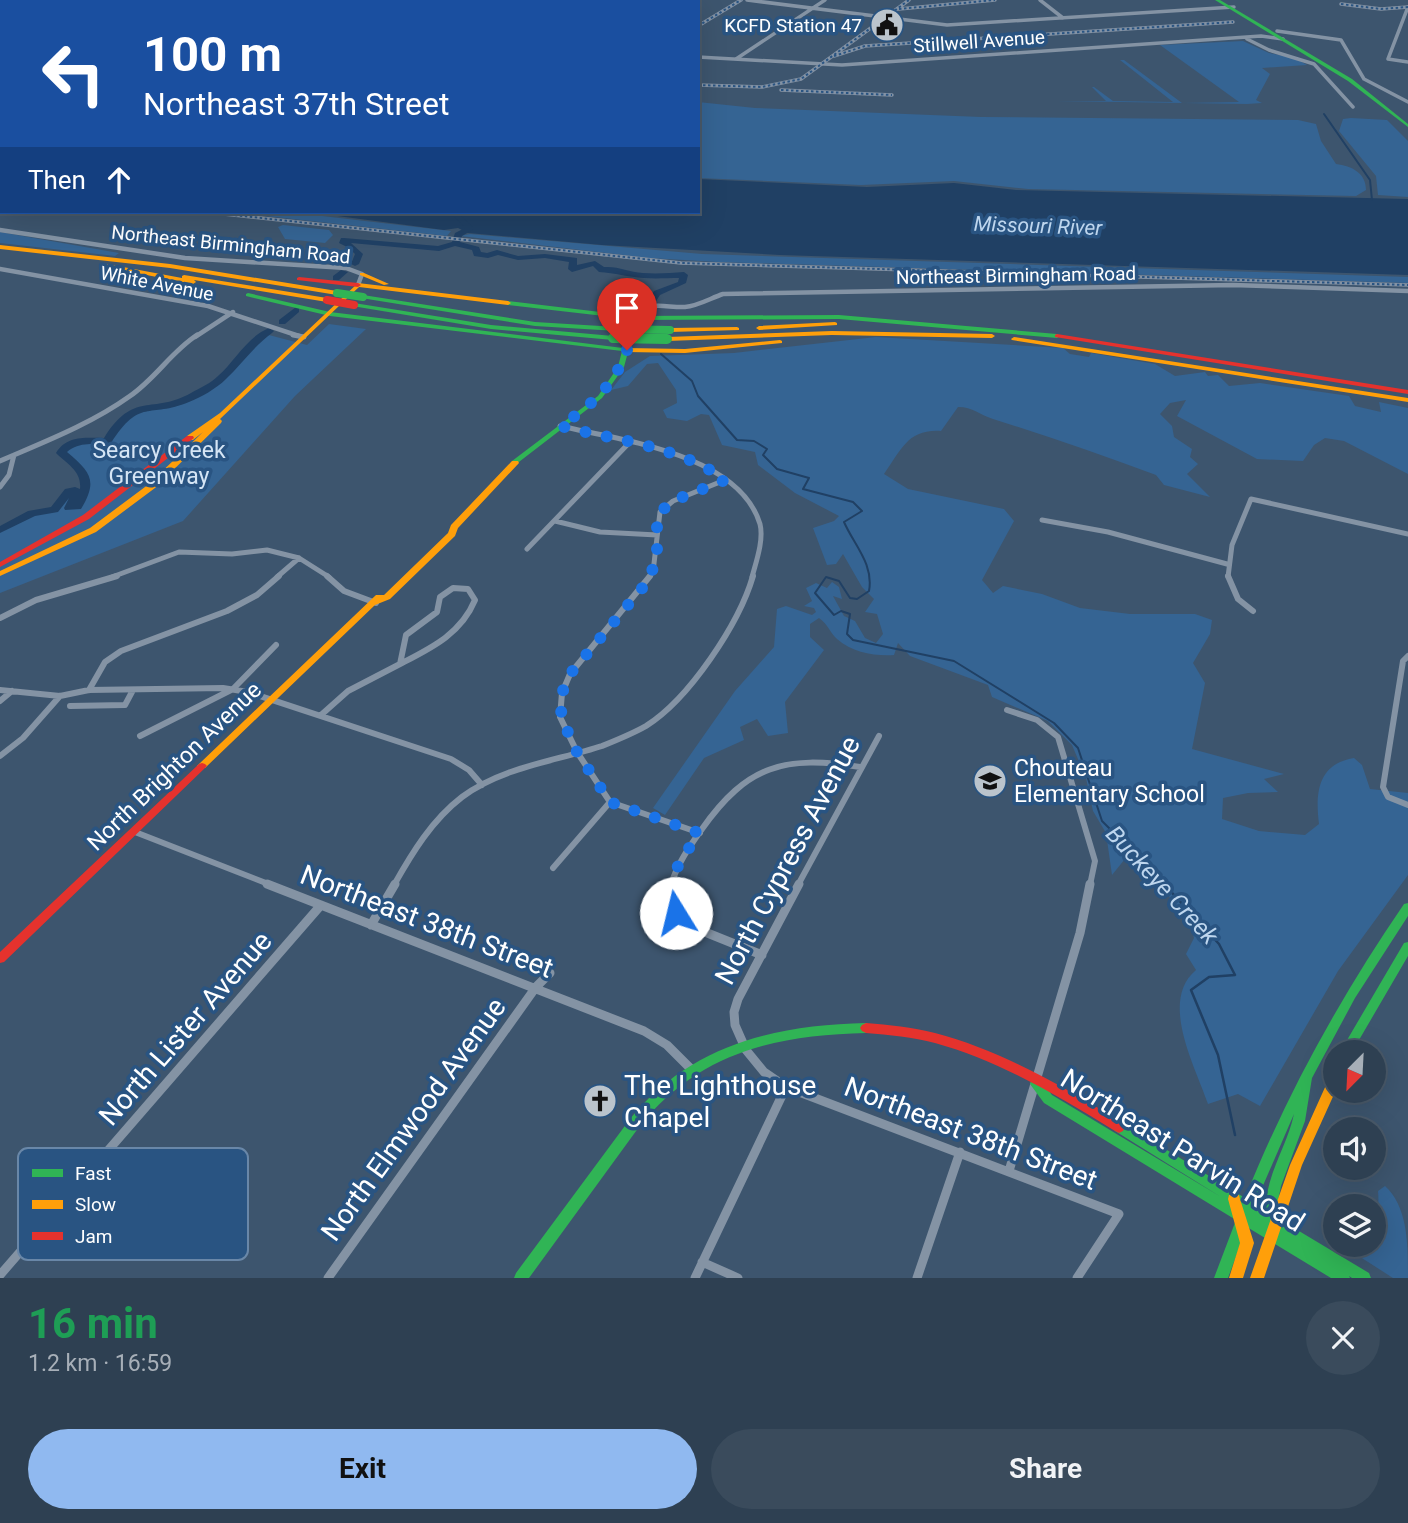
<!DOCTYPE html>
<meta charset="utf-8">
<style>
:root{--surface:#2e4052;--page:#3a4b5c;--text:#f1f3f6;--muted:#a7afb8;--line:#495969;--accent:#90b9f0}
body{margin:0;font-family:Roboto,sans-serif;background:var(--page);color:var(--text);height:100vh;display:flex;flex-direction:column;font-size:26px;white-space:nowrap}
*{box-sizing:border-box;margin:0}
p{font-size:23px;color:var(--muted)}
.icon{flex:none;width:38px;height:38px;fill:none;stroke:currentColor;stroke-width:2;stroke-linecap:round;stroke-linejoin:round}
.map{position:relative;height:1278px;overflow:hidden}
.drawer{display:flex;flex-direction:column;background:var(--surface);flex:1}
.drawer>*{flex:none}
.guide{position:absolute;left:0px;top:0px;width:700px;height:214px;box-shadow:0 7px 28px #0002,0 0 0 2px var(--line);background:#1a4fa0;color:#fff;overflow:hidden}
.needle{width:46px;rotate:204deg}
.tools{position:absolute;left:1323px;top:1040px;display:grid;gap:14px}
.tools a{display:grid;place-items:center;width:63px;height:63px;border-radius:50%;background:var(--surface);box-shadow:0 7px 28px #0002,0 0 0 2px var(--line);font-size:35px}
.pin{position:absolute;display:grid;place-items:center;width:60px;height:60px;color:#fff;margin:-72px -30px;border-radius:50% 50% 50% 0;rotate:-45deg;box-shadow:0 0 7px #0007}
.pin .icon{rotate:45deg}
.me{position:absolute;width:77px;margin:-38px;rotate:351deg;stroke-linejoin:round;filter:drop-shadow(0 0 5px #0008)}
.turn{display:flex;align-items:center;gap:24px;height:147px;padding:0 28px;font-size:32px}
.turn .icon{width:91px;height:91px;stroke-width:2.5}
.turn b{display:block;font-size:49px;line-height:60px}
.then{display:flex;align-items:center;height:66px;padding:0 28px;background:#0003;gap:14px;font-size:26px}
.round{display:grid;place-items:center;flex:none;width:74px;height:74px;border-radius:37px;background:var(--page)}
.overview{display:flex;align-items:center;justify-content:space-between;height:119px;padding:0 28px}
h1{font-size:42px;font-weight:700;line-height:52px;color:#1e9e55}
.primary-button{display:flex;gap:14px;margin-top:auto;padding:14px 28px}
.primary-button a{flex:1;height:80px;border-radius:42px;background:var(--accent);color:#111;font-size:28px;font-weight:700;line-height:80px;text-align:center}
.primary-button a+a{background:var(--page);color:var(--text)}
.map>svg:first-child{display:block}
.green{fill:#356493}
.water{fill:#204064}
.lines{fill:none;stroke-linecap:round;stroke-linejoin:round}
.stream-far1{stroke:#204064;stroke-width:2}
.stream{stroke:#204064;stroke-width:2.5}
.river{fill:#204064;fill-rule:evenodd}
.street-far4{stroke:#8493a4;stroke-width:3.5}
.street-far3{stroke:#8493a4;stroke-width:4.5}
.street-far2{stroke:#8493a4;stroke-width:5}
.street-far1{stroke:#8493a4;stroke-width:6}
.street{stroke:#8493a4;stroke-width:9}
.fast{fill:#30b455;fill-rule:evenodd}
.slow{fill:#ff9f0a;fill-rule:evenodd}
.jam{fill:#e5322d;fill-rule:evenodd}
.rail-casing{stroke:#8392a4;stroke-width:3.5}
.rail{stroke:#295482;stroke-width:2;stroke-dasharray:2.5;stroke-linecap:butt}
.fast-bridge-far1{stroke:#30b455;stroke-width:8}
.fast-bridge{stroke:#30b455;stroke-width:10}
.jam-bridge{stroke:#e5322d;stroke-width:8}
.route{stroke:#1a73e8;stroke-width:12;stroke-dasharray:0 21.6}
.labels{text-anchor:middle;stroke-width:7;stroke-linejoin:round;paint-order:stroke}
.far-poi-label{font-size:19px;fill:#fff;stroke:#295482;text-anchor:end}
.far-street-label{font-size:19px;fill:#fff;stroke:#295482}
.far-water-label{font-size:21px;font-style:italic;fill:#bed6ee;stroke:#295482}
.park-label{font-size:23px;fill:#d5e5f5;stroke:#295482}
.street-label{font-size:23px;fill:#fff;stroke:#295482}
.poi-label{font-size:23px;fill:#fff;stroke:#295482;text-anchor:start}
.water-label{font-size:24px;font-style:italic;fill:#bed6ee;stroke:#295482}
.near-street-label{font-size:28px;fill:#fff;stroke:#295482}
.near-poi-label{font-size:28px;fill:#fff;stroke:#295482;text-anchor:start}
.key{fill:#295482;stroke:#6987a8;stroke-width:2}
.key-label{font-size:19px;fill:#fff}
</style>
<div class="map">
<svg width="1408" height="1278" viewBox="0 0 1408 1278">
<rect width="100%" height="100%" fill="#3d556e"/>
<path class="green" d="M1243,41L1269,53L1295,58L1307,65L1262,68L1270,74L1256,100L1262,103L1247,104L1057,101H1106L1092,87H1094L1113,101L1173,102L1120,60H1124L1182,103L1239,102L1160,45Z
M698,102L755,108L981,117L1298,120L1316,124L1321,141L1336,164C1352,166 1366,173 1366,190L1356,196L1028,189L954,181L861,185L698,178Z
M1351,118L1387,120L1408,141V197L1378,195L1376,176L1339,131L1343,119Z
M228,212H288L451,231L447,236Z
M283,225L329,230L333,235L325,243L285,239L278,227Z
M0,232L119,253L115,256L0,243Z
M470,234L702,254L1408,277V283L718,262L649,258L460,236Z
M329,324L366,329L295,396L183,521L0,593V530L32,513L54,510L69,491L75,490L76,495L70,508L73,509C80,504 83,498 84,490C87,466 80,467 61,453L64,448L77,441H107C133,389 163,417 197,394C205,389 218,383 224,376C237,360 248,346 265,334L307,345Z
M876,337L1063,348L1070,354L1089,357L1091,353L1155,364L1175,376L1205,372L1208,376L1218,375L1229,386L1260,383L1349,396L1355,406L1381,412L1379,402L1408,408V474L1344,441L1325,438L1314,445L1303,461L1257,459L1177,416L1186,400L1170,403L1160,414L1172,426L1174,437L1192,449L1190,457L1198,464L1187,474L1210,497L1164,485L1156,475C1102,455 1047,436 993,419C980,415 973,407 958,407L941,431C908,429 902,449 884,474L908,489L1004,509L1014,521L982,580L993,593L1003,586L1042,594L1080,608L1130,614H1195L1212,620L1210,634L1193,663L1205,683L1192,749L1284,774L1264,779L1278,792L1248,793L1223,798L1222,819L1259,831L1305,835L1319,824C1315,792 1318,764 1354,758L1362,765L1370,789L1408,793V875L1338,971L1260,1106L1238,1094L1208,1104C1195,1066 1159,1001 1196,970L1186,954L1194,938L1188,918L1172,903L1158,869L1129,854L1112,875L1106,833L1093,811L1086,778L1072,745L1048,721L992,697L988,685L910,656L898,643L894,655C874,656 853,653 837,639C830,633 828,624 819,618L810,624V637L824,650L785,702L788,733L768,736L757,719L740,727L744,740L704,758L665,815L653,808L735,691L774,647L777,609L786,606L812,615L816,612L814,608L804,606L812,601L806,588L816,583L827,588L832,582L839,587L842,599L833,596L844,616L855,621L865,638L876,643L883,634L877,614L865,612L874,599L862,587L843,554L836,564L827,565L813,528L834,521L839,516L795,493L758,465L755,452L722,445L709,415L701,414L687,421L667,418L663,410L677,403L676,390L658,363L647,364L628,386L611,390L625,372L650,356L734,353Z
M1385,1186C1408,1207 1408,1244 1408,1278H1393L1340,1244H1374C1374,1225 1380,1211 1378,1191Z"/>
<path class="water" d="M698,179L867,187L954,183L1016,190L1408,199V275L780,255L602,245L468,233L458,228L444,230L307,212H698Z"/>
<g class="lines">
<path class="stream-far1" d="M318,2L322,0
M1324,114L1370,180L1372,200
M661,354L692,381L698,396L737,440L754,441L767,449L763,455L777,469L809,478L803,489L853,502L862,511L844,522C854,545 874,564 869,591L857,599L850,598L839,581L826,577L815,593L834,615L841,611L850,614L847,634L853,640L954,661L1054,723L1078,748L1102,821L1166,885"/>
<path class="stream" d="M1164,884L1219,944L1235,975L1209,977L1191,990L1218,1055L1235,1135"/>
<path class="river" d="M450,212H458L474,229L462,236L460,242L479,247L481,252L487,253L497,250L518,256L545,254L577,258V265L595,261L604,267C619,266 628,272 643,273C657,274 671,273 684,272L688,275L686,283L660,295L654,304L651,305L647,302L654,291L678,282L679,278C668,278 656,279 644,278C628,277 615,273 599,272L593,266L572,272L568,269L569,262L545,258L518,260L498,255L488,258L474,256L472,250L455,246L439,251L351,243L363,254L359,264L355,266L351,264L355,254L349,248L339,243L341,238H344L438,246L452,242L455,233L465,228Z
M341,270L348,272L339,280H333V276Z
M296,307L299,308V312L285,324H279V320Z
M269,328L274,331L272,333C254,346 242,364 226,379C216,389 201,397 189,402C148,419 141,397 111,443C94,445 80,441 67,452C91,472 98,481 81,509L65,510L64,508L69,498L58,512L35,516L0,533V526L28,511L51,507L65,489L75,487L80,489C82,471 67,464 56,453C67,435 86,438 104,438C134,390 152,415 191,393C200,388 211,383 218,376C235,361 247,337 269,328Z"/>
<path class="street-far4" d="M747,0L947,25L1234,7
M1040,0L1063,18
M459,2L462,0
M653,2L656,0
M1408,7L1388,59L1408,62
M1277,31L1341,40L1364,79L1408,102
M1247,39L1269,50L1314,64L1353,107
M698,57L842,65L1261,36L1283,39
M736,59L825,0"/>
<path class="street-far3" d="M0,230L185,258L346,268L362,274L358,285
M0,269L208,306L302,337
M634,318C645,299 666,308 685,307C698,306 711,298 723,294L1233,285L1408,291
M195,337L233,312"/>
<path class="street-far2" d="M293,335L304,337
M560,426C621,440 739,454 760,524C764,540 756,562 752,577
M0,461C44,442 91,424 130,396C156,378 171,352 197,335
M0,487L9,475L14,455
M1042,520L1108,532L1227,564
M555,521L600,532L657,535
M527,549L629,443
M112,577L179,552L232,554L267,550L299,558L329,577
M277,577L299,558
M649,577L653,572L660,512L673,501L725,480
M1228,577L1232,545L1251,499L1408,534"/>
<path class="street-far1" d="M327,576L344,591L376,603
M650,576L570,674L562,693L560,717L577,752L610,802L700,833
M1228,576L1238,599L1253,611
M453,588L468,589L475,600C461,634 431,648 400,664L406,635L437,612L440,597Z
M0,618L36,600L117,576
M1408,656L1403,661L1383,787L1388,797L1408,805
M0,690L60,696L89,690L223,688L248,692L451,759L469,770L482,785
M89,690L105,662L121,651L227,611L257,595L279,576
M0,701L12,691
M70,706L125,705L133,690
M1007,710L1037,720L1058,737L1095,861L1090,885
M321,715L348,691L400,664
M140,736L233,689L276,645
M0,756L23,738L60,696
M135,832L271,885
M553,868L610,802
M394,885C412,853 432,820 462,797C502,767 556,761 602,746C617,740 632,734 646,726C689,699 739,624 753,576
M671,885C677,864 690,846 702,829C747,765 785,755 860,767
M798,885L879,736"/>
<path class="street" d="M267,884L644,1031L667,1045L692,1070
M672,884L670,902L690,926L762,955
M799,884L738,999L734,1012L735,1025L746,1050L764,1072L786,1087L1119,1214L1077,1278
M371,925L395,884
M1009,1171L1080,933L1090,884
M702,1262L738,1278
M0,1275L321,905
M328,1278L536,987L550,973
M695,1278L786,1087
M917,1278L960,1152"/>
<path class="fast" d="M7,0H13L10,2H3Z
M1215,0H1220L1352,79L1408,124V127L1348,81Z
M248,293L330,312L623,348L630,319L508,305L505,303L508,301L634,316L839,315L1057,334L1060,336L1057,338L839,319L637,320L629,349L630,350L628,352L624,367L602,398L515,465H512V461L598,396L618,367L622,351L330,316L246,296V294Z
M363,295L535,322L617,327L620,329L617,331L535,326L361,298V296Z
M354,303L491,325L613,336L616,338L613,340L491,329L352,306L351,305Z
M1408,903V916L1355,998L1312,1078L1305,1121L1281,1186L1278,1201L1279,1219L1369,1273L1371,1278H1352L1349,1276L1350,1278H1331L1247,1227L1228,1278H1214L1236,1220L1044,1103L1030,1084L1032,1080C1041,1077 1047,1088 1052,1095L1221,1197L1115,1131L1113,1127L1115,1123L1119,1121L1123,1123L1245,1198C1287,1093 1341,996 1404,904ZM1294,1114C1287,1147 1265,1176 1266,1210L1255,1204Z
M1408,942V956L1352,1052H1340L1404,943Z
M866,1023L870,1025L872,1028L870,1031L866,1033C775,1035 698,1053 639,1127L529,1278H514L516,1273L630,1119C690,1045 774,1025 866,1023Z"/>
<path class="slow" d="M0,245L170,264L337,291L340,293L337,295L170,268L0,249Z
M107,264L182,278V276L184,275L327,298L330,300L327,302L194,280L196,282L193,284L105,267L104,266Z
M360,273H364L389,284L384,285L360,275Z
M358,283L508,301L511,303L508,305L359,287L220,419L222,421L221,423L155,488L96,532L0,576V571L90,528L149,484L203,432L193,440H187V436L220,413Z
M835,322L837,323V325L759,330L756,328L759,326Z
M737,327L739,328V330L670,332L667,330L670,328Z
M832,331L992,334L995,336L992,338L832,335L667,341L664,339L667,337Z
M1014,337L1408,398V402L1012,340L1011,339Z
M780,340L782,341V343L685,353L627,352L624,350L627,348L685,349Z
M512,461H518L519,463L458,528L455,536L390,599L375,605L205,768H199L197,766L199,764L376,595H384L448,533L451,525Z
M1335,1073L1336,1090L1302,1165L1264,1278H1250L1290,1165L1331,1074Z
M1234,1193L1239,1195L1240,1199L1254,1243L1243,1278H1229L1240,1243L1228,1199L1229,1195Z"/>
<path class="jam" d="M299,277L358,283L361,285L358,287L297,280V278Z
M1057,334L1408,390V394L1055,337V335Z
M187,436H193L194,438L89,519L0,567V562L83,515Z
M202,763L205,764L207,766L205,768L4,962L0,963V952L199,764Z
M866,1023C889,1025 912,1027 935,1033C1003,1051 1064,1087 1123,1123L1125,1127L1123,1131L1119,1133L1115,1131C1058,1096 1000,1061 935,1043C913,1037 889,1035 866,1033L862,1031L860,1028L862,1025Z"/>
<defs>
<path id="rail" d="M216,2L222,0
M602,2L605,0
M1341,4L1381,9L1408,7
M899,9L995,0
M698,26L741,0
M834,56L865,46L1233,22
M698,85L762,87L801,79L909,0
M781,90L892,95
M205,212L681,263L1408,285"/>
</defs>
<use href="#rail" class="rail-casing"/>
<use href="#rail" class="rail"/>
<path class="fast-bridge-far1" d="M337,293L363,297
M617,329L670,330"/>
<path class="fast-bridge" d="M613,338L667,339"/>
<path class="jam-bridge" d="M327,300L354,305"/>
</g>
<g class="lines">
<path class="route" d="M627,350C614,386 591,406 560,426C614,440 680,446 725,480L673,501L660,512L657,522V556L649,580L570,674L562,693L561,717L577,752L610,802L699,833C683,859 660,882 676,913"/>
</g>
<defs>
<symbol id="civic-disc" viewBox="-11 -11 22 22"><circle r="9.5" fill="#bbc4cc" stroke="#295482"/><path d="M-.6-6.5H3V-4.5H.6V-3L4-1V1h2V6H-6V1h2V-1L-.6-3ZM-1.2 2.5V6h2.4V2.5Z" fill="#111"/></symbol>
<symbol id="school-disc" viewBox="-11 -11 22 22"><circle r="9.5" fill="#bbc4cc" stroke="#295482"/><path d="M0-5L7-2L0 1L-7-2ZM-4 1L0 2.5L4 1V4Q0 6-4 4Z" fill="#111"/></symbol>
<symbol id="church-disc" viewBox="-11 -11 22 22"><circle r="9.5" fill="#bbc4cc" stroke="#295482"/><path d="M-1.2-6h2.4v3.5h3.3v2.4h-3.3V6h-2.4V-.1h-3.3v-2.4h3.3Z" fill="#111"/></symbol>
</defs>
<g fill-rule="evenodd">
<use href="#civic-disc" x="868" y="6" width="38" height="38"/>
<use href="#school-disc" x="971" y="762" width="38" height="38"/>
<use href="#church-disc" x="581" y="1082" width="38" height="38"/>
</g>
<g class="labels">
<g class="far-poi-label">
<text x="862" y="32">KCFD Station 47</text>
</g>
<g class="far-street-label">
<text transform="translate(979 41) rotate(-4)" y="7">Stillwell Avenue</text>
<text transform="translate(231 244) rotate(6)" y="7">Northeast Birmingham Road</text>
<text transform="translate(1016 275) rotate(-1)" y="7">Northeast Birmingham Road</text>
<text transform="translate(157 283) rotate(11)" y="7">White Avenue</text>
</g>
<g class="far-water-label">
<text transform="translate(1038 226) rotate(2)" y="7">Missouri River</text>
</g>
<g class="park-label">
<text x="159" y="458">Searcy Creek<tspan x="159" dy="26">Greenway</tspan></text>
</g>
<g class="street-label">
<text transform="translate(174 766) rotate(-44)" y="8">North Brighton Avenue</text>
</g>
<g class="poi-label">
<text x="1014" y="776">Chouteau<tspan x="1014" dy="26">Elementary School</tspan></text>
</g>
<g class="water-label">
<text transform="translate(1162 885) rotate(47)" y="8">Buckeye Creek</text>
</g>
<g class="near-street-label">
<text transform="translate(787 860) rotate(-62)" y="10">North Cypress Avenue</text>
<text transform="translate(427 921) rotate(21)" y="10">Northeast 38th Street</text>
<text transform="translate(185 1028) rotate(-49)" y="10">North Lister Avenue</text>
<text transform="translate(413 1119) rotate(-54)" y="10">North Elmwood Avenue</text>
<text transform="translate(971 1133) rotate(21)" y="10">Northeast 38th Street</text>
<text transform="translate(1183 1150) rotate(32)" y="10">Northeast Parvin Road</text>
</g>
<g class="near-poi-label">
<text x="624" y="1095">The Lighthouse<tspan x="624" dy="32">Chapel</tspan></text>
</g>
</g>
<rect x="18" y="1148" width="230" height="112" rx="10" class="key"/>
<rect x="32" y="1169" width="31" height="8" fill="#30b455"/>
<rect x="32" y="1200" width="31" height="9" fill="#ff9f0a"/>
<rect x="32" y="1232" width="31" height="8" fill="#e5322d"/>
<g class="key-label">
<text x="75" y="1180">Fast</text>
<text x="75" y="1211">Slow</text>
<text x="75" y="1243">Jam</text>
</g>
</svg>
<div class="tools">
<a><svg class="needle" viewBox="-14 -14 28 28"><path d="M0-13l5 13h-10z" fill="#e53935"/><path d="M0 13l5-13h-10z" fill="#a7afb8"/></svg></a>
<a><svg class="icon" aria-label="sound" viewBox="0 0 24 24"><path d="M4 9h4l5-4v14l-5-4H4zM17 9q2 3 0 6"/></svg></a>
<a><svg class="icon" aria-label="layers" viewBox="0 0 24 24"><path d="M12 4l9 5-9 5-9-5zM3 14l9 5 9-5"/></svg></a>
</div>
<div class="pin" style="left:627px;top:350px;background:#d93025"><svg class="icon" aria-label="arrive" viewBox="0 0 24 24"><path d="M6 21V4h12l-3 4 3 4H6"/></svg></div>
<svg class="me" style="left:676px;top:913px" viewBox="-20 -20 40 40"><circle r="19" fill="#fff"/><path d="M0-13L10 11 0 6-10 11z" fill="#1a73e8"/></svg>
<div class="guide">
<div class="turn"><svg class="icon" aria-label="left" viewBox="0 0 24 24"><path d="M17 20v-9H6M10 6l-5 5 5 5"/></svg><div><b>100 m</b>Northeast 37th Street</div></div>
<div class="then">Then<svg class="icon" aria-label="ahead" viewBox="0 0 24 24"><path d="M12 20V5M6 11l6-6 6 6"/></svg></div>
</div>
</div>
<section class="drawer">
<div class="overview"><div><h1>16 min</h1><p>1.2 km · 16:59</p></div><a class="round"><svg class="icon" aria-label="close" viewBox="0 0 24 24"><path d="M6 6l12 12M18 6L6 18"/></svg></a></div>
<div class="primary-button"><a>Exit</a><a>Share</a></div>
</section>
